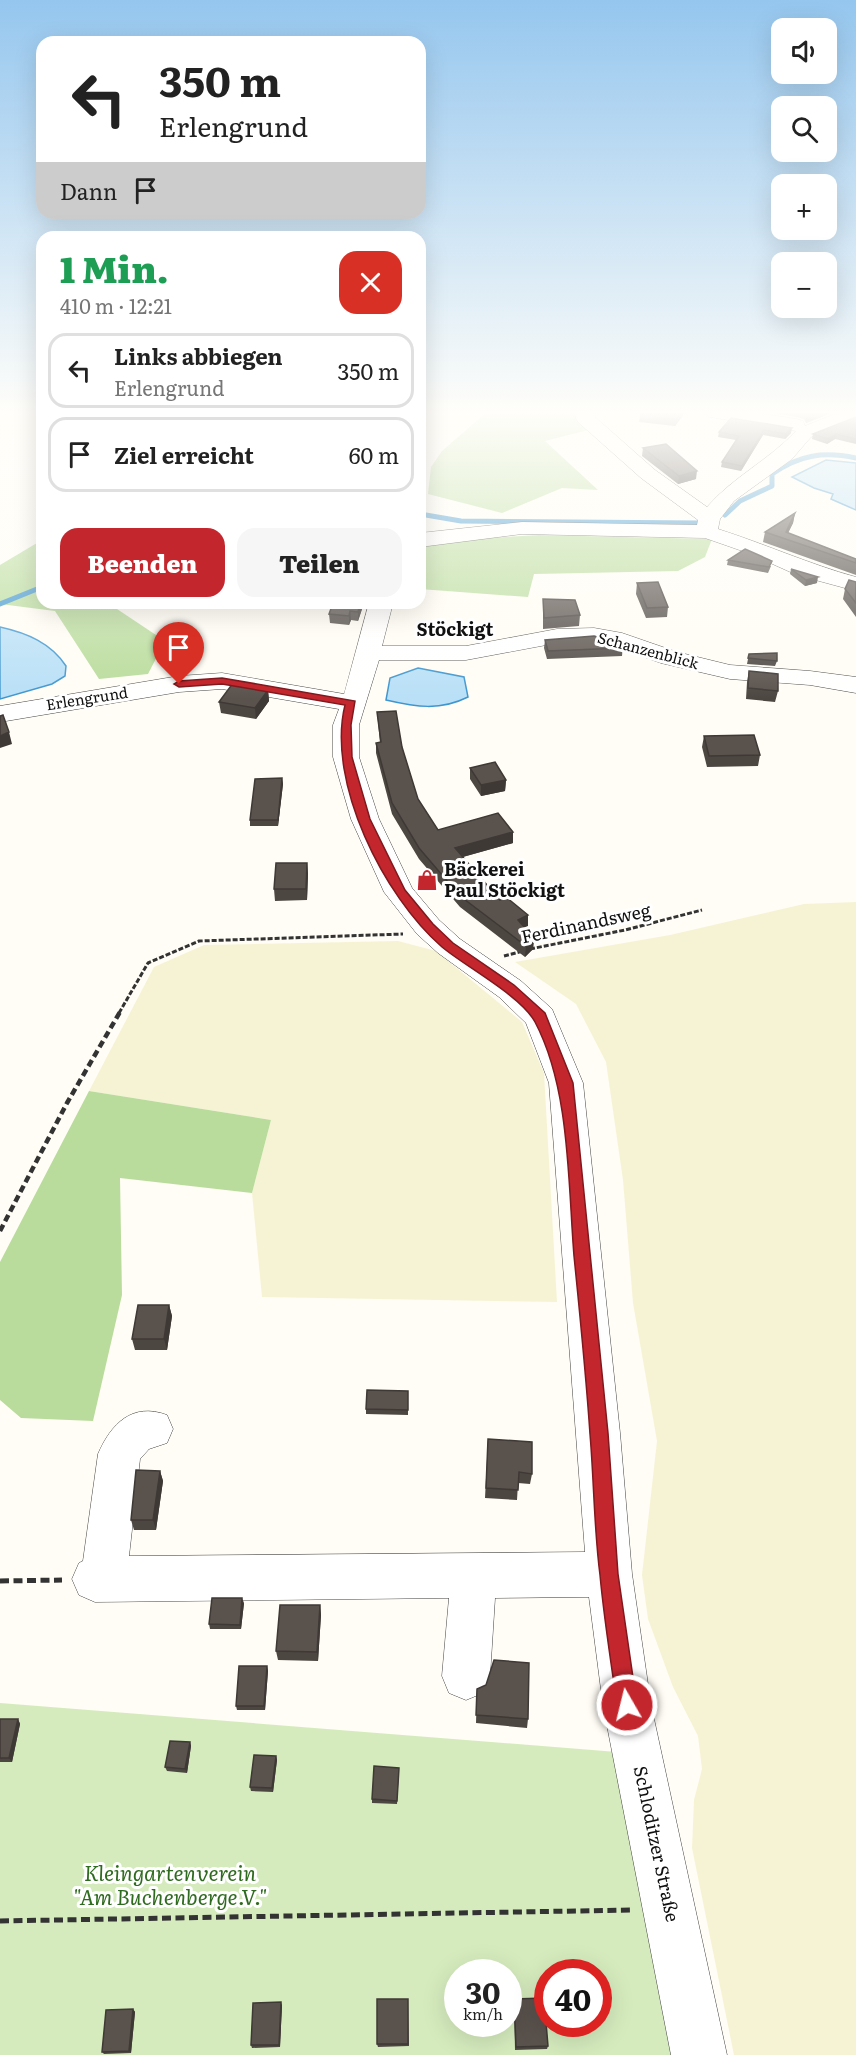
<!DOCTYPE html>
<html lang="de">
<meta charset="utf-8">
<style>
:root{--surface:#fff;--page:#f6f6f6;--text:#222;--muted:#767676;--line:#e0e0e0;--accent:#c4262e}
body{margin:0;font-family:Literata,serif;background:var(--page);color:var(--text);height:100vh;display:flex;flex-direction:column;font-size:22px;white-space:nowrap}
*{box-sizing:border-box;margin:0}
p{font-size:20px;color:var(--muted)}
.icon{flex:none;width:33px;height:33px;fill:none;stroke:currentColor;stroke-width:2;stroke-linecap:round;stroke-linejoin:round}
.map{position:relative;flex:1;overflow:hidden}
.sheet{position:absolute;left:36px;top:231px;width:390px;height:378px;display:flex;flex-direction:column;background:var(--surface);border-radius:18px;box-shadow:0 6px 24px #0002}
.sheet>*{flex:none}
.guide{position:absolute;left:36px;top:36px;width:390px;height:183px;border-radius:18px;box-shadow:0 6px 24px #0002;background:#fff;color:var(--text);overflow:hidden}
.tools{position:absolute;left:771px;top:18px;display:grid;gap:12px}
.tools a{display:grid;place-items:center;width:66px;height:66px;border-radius:12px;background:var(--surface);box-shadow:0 6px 24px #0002;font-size:30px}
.speed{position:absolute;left:444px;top:1959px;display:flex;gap:12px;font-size:30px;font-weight:700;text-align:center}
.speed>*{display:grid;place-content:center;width:78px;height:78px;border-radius:50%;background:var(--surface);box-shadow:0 6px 24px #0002;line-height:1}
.speed small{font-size:15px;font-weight:400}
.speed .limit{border:9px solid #d22;background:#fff;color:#111}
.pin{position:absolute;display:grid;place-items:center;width:51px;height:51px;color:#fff;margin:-62px -26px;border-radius:50% 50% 50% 0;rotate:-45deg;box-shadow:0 0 6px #0007}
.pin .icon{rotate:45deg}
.me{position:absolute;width:66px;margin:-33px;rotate:352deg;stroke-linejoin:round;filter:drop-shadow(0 0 4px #0008)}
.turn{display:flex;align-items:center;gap:21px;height:126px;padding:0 24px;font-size:27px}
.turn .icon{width:78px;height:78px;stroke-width:2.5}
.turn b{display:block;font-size:42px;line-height:51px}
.then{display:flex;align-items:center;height:57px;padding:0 24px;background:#0003;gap:12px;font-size:22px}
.round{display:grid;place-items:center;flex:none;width:63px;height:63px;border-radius:18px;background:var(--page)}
.head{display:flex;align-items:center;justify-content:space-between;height:102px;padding:0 24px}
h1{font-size:36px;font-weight:800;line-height:45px;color:#1e9e55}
.cta{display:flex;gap:12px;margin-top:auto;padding:12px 24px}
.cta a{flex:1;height:69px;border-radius:18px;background:var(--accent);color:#fff;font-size:24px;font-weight:800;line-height:69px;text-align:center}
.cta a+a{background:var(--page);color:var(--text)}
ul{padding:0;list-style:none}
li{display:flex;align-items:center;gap:18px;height:75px;margin:0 12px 9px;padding:0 12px;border:3px solid var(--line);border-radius:18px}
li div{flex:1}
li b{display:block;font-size:22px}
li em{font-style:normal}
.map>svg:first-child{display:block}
.farmland{fill:#f6f3d4}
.green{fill:#d5ebbd;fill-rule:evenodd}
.forest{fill:#b9dc9c}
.water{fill:#b9e0f7;stroke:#3f96cf;stroke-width:1.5}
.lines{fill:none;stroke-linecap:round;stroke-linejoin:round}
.stream{stroke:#3f96cf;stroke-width:5}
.minor-casing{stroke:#444;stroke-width:1}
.path-far2{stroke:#333;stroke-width:3;stroke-dasharray:5 2;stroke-linecap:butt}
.path-far1{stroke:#333;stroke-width:4.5;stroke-dasharray:7 4;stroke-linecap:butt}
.path{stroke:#333;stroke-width:5;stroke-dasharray:9 4.5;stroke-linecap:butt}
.minor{fill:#fff;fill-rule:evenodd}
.wall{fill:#4d4742}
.shaded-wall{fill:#3f3936}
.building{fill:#5a524d;stroke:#3f3936;stroke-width:1.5}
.route{fill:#c4262e;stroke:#7f191e;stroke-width:1.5}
.labels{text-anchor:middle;stroke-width:6;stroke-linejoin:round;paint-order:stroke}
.far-street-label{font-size:15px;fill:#111;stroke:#fff}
.far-quarter-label{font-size:18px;font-weight:bold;fill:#111;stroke:#fff}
.poi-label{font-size:18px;font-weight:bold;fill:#111;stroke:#fff;text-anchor:start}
.street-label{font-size:18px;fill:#111;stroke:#fff}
.near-park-label{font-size:21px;font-style:italic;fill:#2f6b1f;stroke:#fff}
</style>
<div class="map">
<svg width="856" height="2055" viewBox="0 0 856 2055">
<rect width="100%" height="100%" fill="#fffdf5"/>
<path class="farmland" d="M856,902V2055H734L692,1848L694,1800L702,1769L698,1736L673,1687L648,1619L642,1575L657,1441L633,1303L623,1180L606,1062L576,1004L515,962L670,935L804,904Z
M398,941L436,951L522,1022L544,1073L557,1302L262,1297L252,1193L271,1120L89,1091L154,967L204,945Z"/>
<path class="green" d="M0,1703L617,1752L672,2055H0ZM458,1972H508V2024H458ZM548,1972H598V2024H548Z"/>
<path class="forest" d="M488,411H577L576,416L588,430L545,441L598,490L562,488L502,513L428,494L431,467L442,451Z
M540,535L712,539L705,557L678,571L534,574L528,597L420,589V546L453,540Z
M42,540V603H108L165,641L148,674L99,679L55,611L0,604V565Z
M89,1091L271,1120L252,1193L120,1178L122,1295L93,1421L21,1418L0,1400V1262Z"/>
<path class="water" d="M826,460L856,463V510L831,499L833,494L814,488L792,477Z
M0,627C27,633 51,643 66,666L65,676L52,684L0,699Z
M418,668L464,677L468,697C440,711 416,707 386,700L390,678Z"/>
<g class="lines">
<path class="stream" d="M420,514L461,521L699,523
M725,515L740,501L772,486V474C799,455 824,451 856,458
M0,604L42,587"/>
<defs>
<path id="minor" d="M577,411H595V417L655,470L707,507C733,477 769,460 796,431L710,417L701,411H745L796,419L803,421L805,426L842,411H856V419L811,437L792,459L734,501L720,519L718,529C765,544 809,564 856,577V591L797,575L748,553L705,538L522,534L420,547V533L522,522L697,525L698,520L641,478L578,422L576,418Z
M369,603H393L382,646H466L557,629L594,628L622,633L677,652L730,665L810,671L856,677V693L810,685L730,679L661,663L608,644L594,642L557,643L466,660H379L359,725V757L379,819L412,888L439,920L460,939L521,981L552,1009L583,1083L620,1433L632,1574L651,1705L727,2055H671L603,1705L589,1597L495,1598L490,1676L483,1693L466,1700L449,1693L442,1676L449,1598L95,1602L79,1595L72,1579L79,1563L83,1561L98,1454C111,1424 132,1402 167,1415L173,1429L167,1443L149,1449L140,1459L129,1556L585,1552L549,1083L526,1023L499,997L438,953L417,934L384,892L351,819L333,757V725L339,709L222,689L179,692L0,722V706L179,676L222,673L344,694Z"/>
</defs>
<use href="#minor" class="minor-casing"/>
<path class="path-far2" d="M530,949L625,930L702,910
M504,956L523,951
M119,1013L148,963L199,941L403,934"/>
<path class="path-far1" d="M0,1231L67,1103L120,1012"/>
<path class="path" d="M0,1581L62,1580
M0,1921L632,1910"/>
<use href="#minor" class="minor"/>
</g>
<path class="wall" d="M641,411H686L675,426L639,422Z
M760,411H830L829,414L806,423L804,419L797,417Z
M856,417V444L835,439L827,444L812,439L813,434Z
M731,418L791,433L785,439L763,435L741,471L721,467L722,462L736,440L718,437L719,432Z
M643,448L696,479L678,484L642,456Z
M795,513L793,523L788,533L856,559V575L763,542L765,532Z
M728,560L771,566L768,573L727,565Z
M791,569L817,583L805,586L790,574Z
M856,582V617L843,599L845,589Z
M637,583L668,607L667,617L646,618L636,594Z
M543,599L580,615L579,626L543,629Z
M333,603H364L358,621L351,620L349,625L330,623L329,614Z
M545,640L623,644L622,656L547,659L544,648Z
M749,654L777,661L775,666L747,664Z
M749,671L778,691L775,702L746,699L747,682Z
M268,690L269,701L256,719L221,713L219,702Z
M377,712L402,747L418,799L438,830L513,832V843L463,857L500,900L528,915V926L524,927L534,938L533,949L525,957L460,907L419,859L392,814L376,753V743H380Z
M704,736L760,755L758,766L707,767L702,747Z
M470,768L506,780L505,791L481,796L470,779Z
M282,778L283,784L278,826H250V820Z
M307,863L308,874L307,900L275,901L274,889Z
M169,1305L172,1316L167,1350H135L132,1339Z
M408,1391V1415L366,1414V1409Z
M488,1439L532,1474L530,1484L518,1483L517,1500L485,1498Z
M160,1471L163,1481L156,1530H134L131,1520Z
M244,1603L241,1629H210L209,1624Z
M320,1605L321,1615L318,1661L278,1660L276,1651Z
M267,1666L268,1671L265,1710H237L236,1706Z
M477,1689L528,1719L527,1728L476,1723Z
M0,1719H18L20,1724L12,1762H0Z
M190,1742L191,1746L187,1773L167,1771L165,1767Z
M276,1756L277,1760L273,1792L251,1791L250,1787Z
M399,1772L397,1804L372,1803V1799Z
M408,1999L409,2046L378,2047L377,2044Z
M514,1999L548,2046L547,2049L515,2050Z
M282,2005L280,2047L252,2048L251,2045Z
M133,2009L135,2012L131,2053L104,2054L102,2052Z"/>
<path class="shaded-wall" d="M682,411H686L675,426L676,419Z
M818,411H830L829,414L806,423L807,418Z
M792,428L791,433L785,439V434Z
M764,430L763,435L741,471L742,466Z
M836,434L835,439L827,444L828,439Z
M697,471L696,479L678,484L679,476Z
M795,513L793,523L785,539L786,532Z
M818,577L817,583L805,586L806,580Z
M360,603H364L358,621V612Z
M350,611L351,620L349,625V616Z
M268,690L269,701L256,719L255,708Z
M9,732L12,744L0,748V736Z
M282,778L283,784L278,826V820Z
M506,780L505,791L481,796V785Z
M513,832V843L455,859V848Z
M307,863L308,874L307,900L306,889Z
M528,915V926L518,931V920Z
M534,938L533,949L525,957L526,946Z
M169,1305L172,1316L167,1350L164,1339Z
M160,1471L163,1481L156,1530L153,1520Z
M242,1598L244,1603L241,1629L240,1625Z
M320,1605L321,1615L318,1661L317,1652Z
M267,1666L268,1671L265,1710L264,1706Z
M18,1719L20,1724L12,1762L9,1758Z
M190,1742L191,1746L187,1773L185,1769Z
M276,1756L277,1760L273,1792L272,1788Z
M281,2002L282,2005L280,2047L279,2045Z
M133,2009L135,2012L131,2053L129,2051Z"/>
<path class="building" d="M641,411H682L676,419L640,415Z
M792,411H825L807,418L805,414Z
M856,417V439L836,434L828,439L813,434Z
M731,418L792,428L785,434L764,430L742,466L722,462L739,436L719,432Z
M666,444L697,471L679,476L643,448Z
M795,513L786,532L856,559V563L765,532Z
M745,549L772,561L769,567L728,560Z
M791,569L818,577L806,580Z
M849,580L856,582V603L845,589Z
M658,582L668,607L647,608L637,583Z
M543,599L575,600L580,615L544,618Z
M333,603H360L358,612L350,611L349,616L329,614Z
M594,636L623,644V648L548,651L545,640Z
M777,653V661L748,658L749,654Z
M749,671L778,674V691L748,688Z
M233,683L268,690L255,708L219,702Z
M396,711L402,747L418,799L438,830L498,813L513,832L455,848L500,900L506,897L528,915L518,920L534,938L526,946L460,896L419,848L392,803L376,743L381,742L377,712Z
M3,715L9,732L0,736V716Z
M754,735L760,755L709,756L704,736Z
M495,762L506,780L481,785L470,768Z
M282,778L278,820H250L255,779Z
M276,863H307L306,889H274Z
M138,1305H169L164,1339H132Z
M367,1390L408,1391V1410L366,1409Z
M488,1439L532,1442V1474L519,1472L518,1490L486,1488Z
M136,1470L160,1471L153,1520H131Z
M212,1598H242L240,1625L209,1624Z
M280,1605H320L317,1652L276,1651Z
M494,1660L529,1663L528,1719L476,1715L477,1689L486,1685Z
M239,1666H267L264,1706H236Z
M0,1719H18L9,1758H0Z
M170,1741L190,1742L185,1769L165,1767Z
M254,1755L276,1756L272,1788L250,1787Z
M374,1766L399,1768L397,1801L372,1799Z
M544,1998L548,2046L516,2047L514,1999Z
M377,1999H408V2044H377Z
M281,2002L279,2045H251L253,2003Z
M133,2009L129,2051L102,2052L106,2010Z"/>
<linearGradient id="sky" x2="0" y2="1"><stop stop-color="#95c6ee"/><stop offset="0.59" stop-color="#fffefa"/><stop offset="1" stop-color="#fffefa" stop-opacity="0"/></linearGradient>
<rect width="856" height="699" fill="url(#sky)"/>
<path class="route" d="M222,678L355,701L351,725L352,757L370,819L405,890L433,924L453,943L514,985L545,1013L573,1083L608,1433L618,1574L637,1705L634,1712L627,1715L620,1712L617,1705C611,1662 604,1619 600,1575C594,1529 594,1481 590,1434C586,1375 580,1315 574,1256C568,1181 570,1088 535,1022C521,996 466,967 442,947C384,897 326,782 345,705L222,684L179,687L174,684L179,681Z"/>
<defs>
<symbol id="shop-bare" viewBox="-9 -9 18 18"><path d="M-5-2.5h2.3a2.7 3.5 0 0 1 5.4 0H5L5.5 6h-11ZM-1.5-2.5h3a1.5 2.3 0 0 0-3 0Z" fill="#c4262e" stroke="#fff" stroke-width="2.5" paint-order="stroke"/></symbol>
</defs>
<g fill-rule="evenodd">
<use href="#shop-bare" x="412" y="865" width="30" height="30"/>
</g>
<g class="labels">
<g class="far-street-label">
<text transform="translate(648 651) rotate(15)" y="5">Schanzenblick</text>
<text transform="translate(87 699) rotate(-9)" y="5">Erlengrund</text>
</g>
<g class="far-quarter-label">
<text x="455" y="636">Stöckigt</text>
</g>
<g class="poi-label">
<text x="444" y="876">Bäckerei<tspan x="444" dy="21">Paul Stöckigt</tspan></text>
</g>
<g class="street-label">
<text transform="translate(586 924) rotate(-12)" y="6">Ferdinandsweg</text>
<text transform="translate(656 1844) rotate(78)" y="6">Schloditzer Straße</text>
</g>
<g class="near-park-label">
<text x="170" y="1881">Kleingartenverein<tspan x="170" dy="24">"Am Buchenberge.V."</tspan></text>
</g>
</g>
</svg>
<div class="tools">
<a><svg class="icon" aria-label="sound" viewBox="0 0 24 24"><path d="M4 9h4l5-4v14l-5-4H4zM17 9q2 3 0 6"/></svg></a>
<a><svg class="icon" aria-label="search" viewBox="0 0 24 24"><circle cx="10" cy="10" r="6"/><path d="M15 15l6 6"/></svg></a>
<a>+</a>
<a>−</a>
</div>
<div class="speed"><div>30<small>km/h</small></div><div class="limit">40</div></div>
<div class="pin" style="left:179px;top:684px;background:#d93025"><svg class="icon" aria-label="arrive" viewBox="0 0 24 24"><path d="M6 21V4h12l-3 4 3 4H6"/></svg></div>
<svg class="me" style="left:627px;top:1705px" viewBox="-20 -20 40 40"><circle r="17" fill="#c4262e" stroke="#fff" stroke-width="3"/><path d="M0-11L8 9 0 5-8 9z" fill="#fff"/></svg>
<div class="guide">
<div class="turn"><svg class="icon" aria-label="left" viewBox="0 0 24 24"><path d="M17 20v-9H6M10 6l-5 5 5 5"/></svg><div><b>350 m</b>Erlengrund</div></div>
<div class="then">Dann<svg class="icon" aria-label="arrive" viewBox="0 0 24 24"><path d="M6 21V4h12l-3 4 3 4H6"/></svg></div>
</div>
<section class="sheet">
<div class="head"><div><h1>1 Min.</h1><p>410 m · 12:21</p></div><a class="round" style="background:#d93025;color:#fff"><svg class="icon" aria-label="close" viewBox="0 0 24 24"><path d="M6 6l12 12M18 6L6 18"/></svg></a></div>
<ul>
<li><svg class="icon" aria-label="left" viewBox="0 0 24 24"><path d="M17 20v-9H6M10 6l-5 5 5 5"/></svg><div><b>Links abbiegen</b><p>Erlengrund</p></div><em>350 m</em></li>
<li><svg class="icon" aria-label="arrive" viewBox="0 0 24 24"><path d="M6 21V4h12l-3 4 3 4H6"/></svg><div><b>Ziel erreicht</b></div><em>60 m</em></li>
</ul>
<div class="cta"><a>Beenden</a><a>Teilen</a></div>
</section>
</div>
